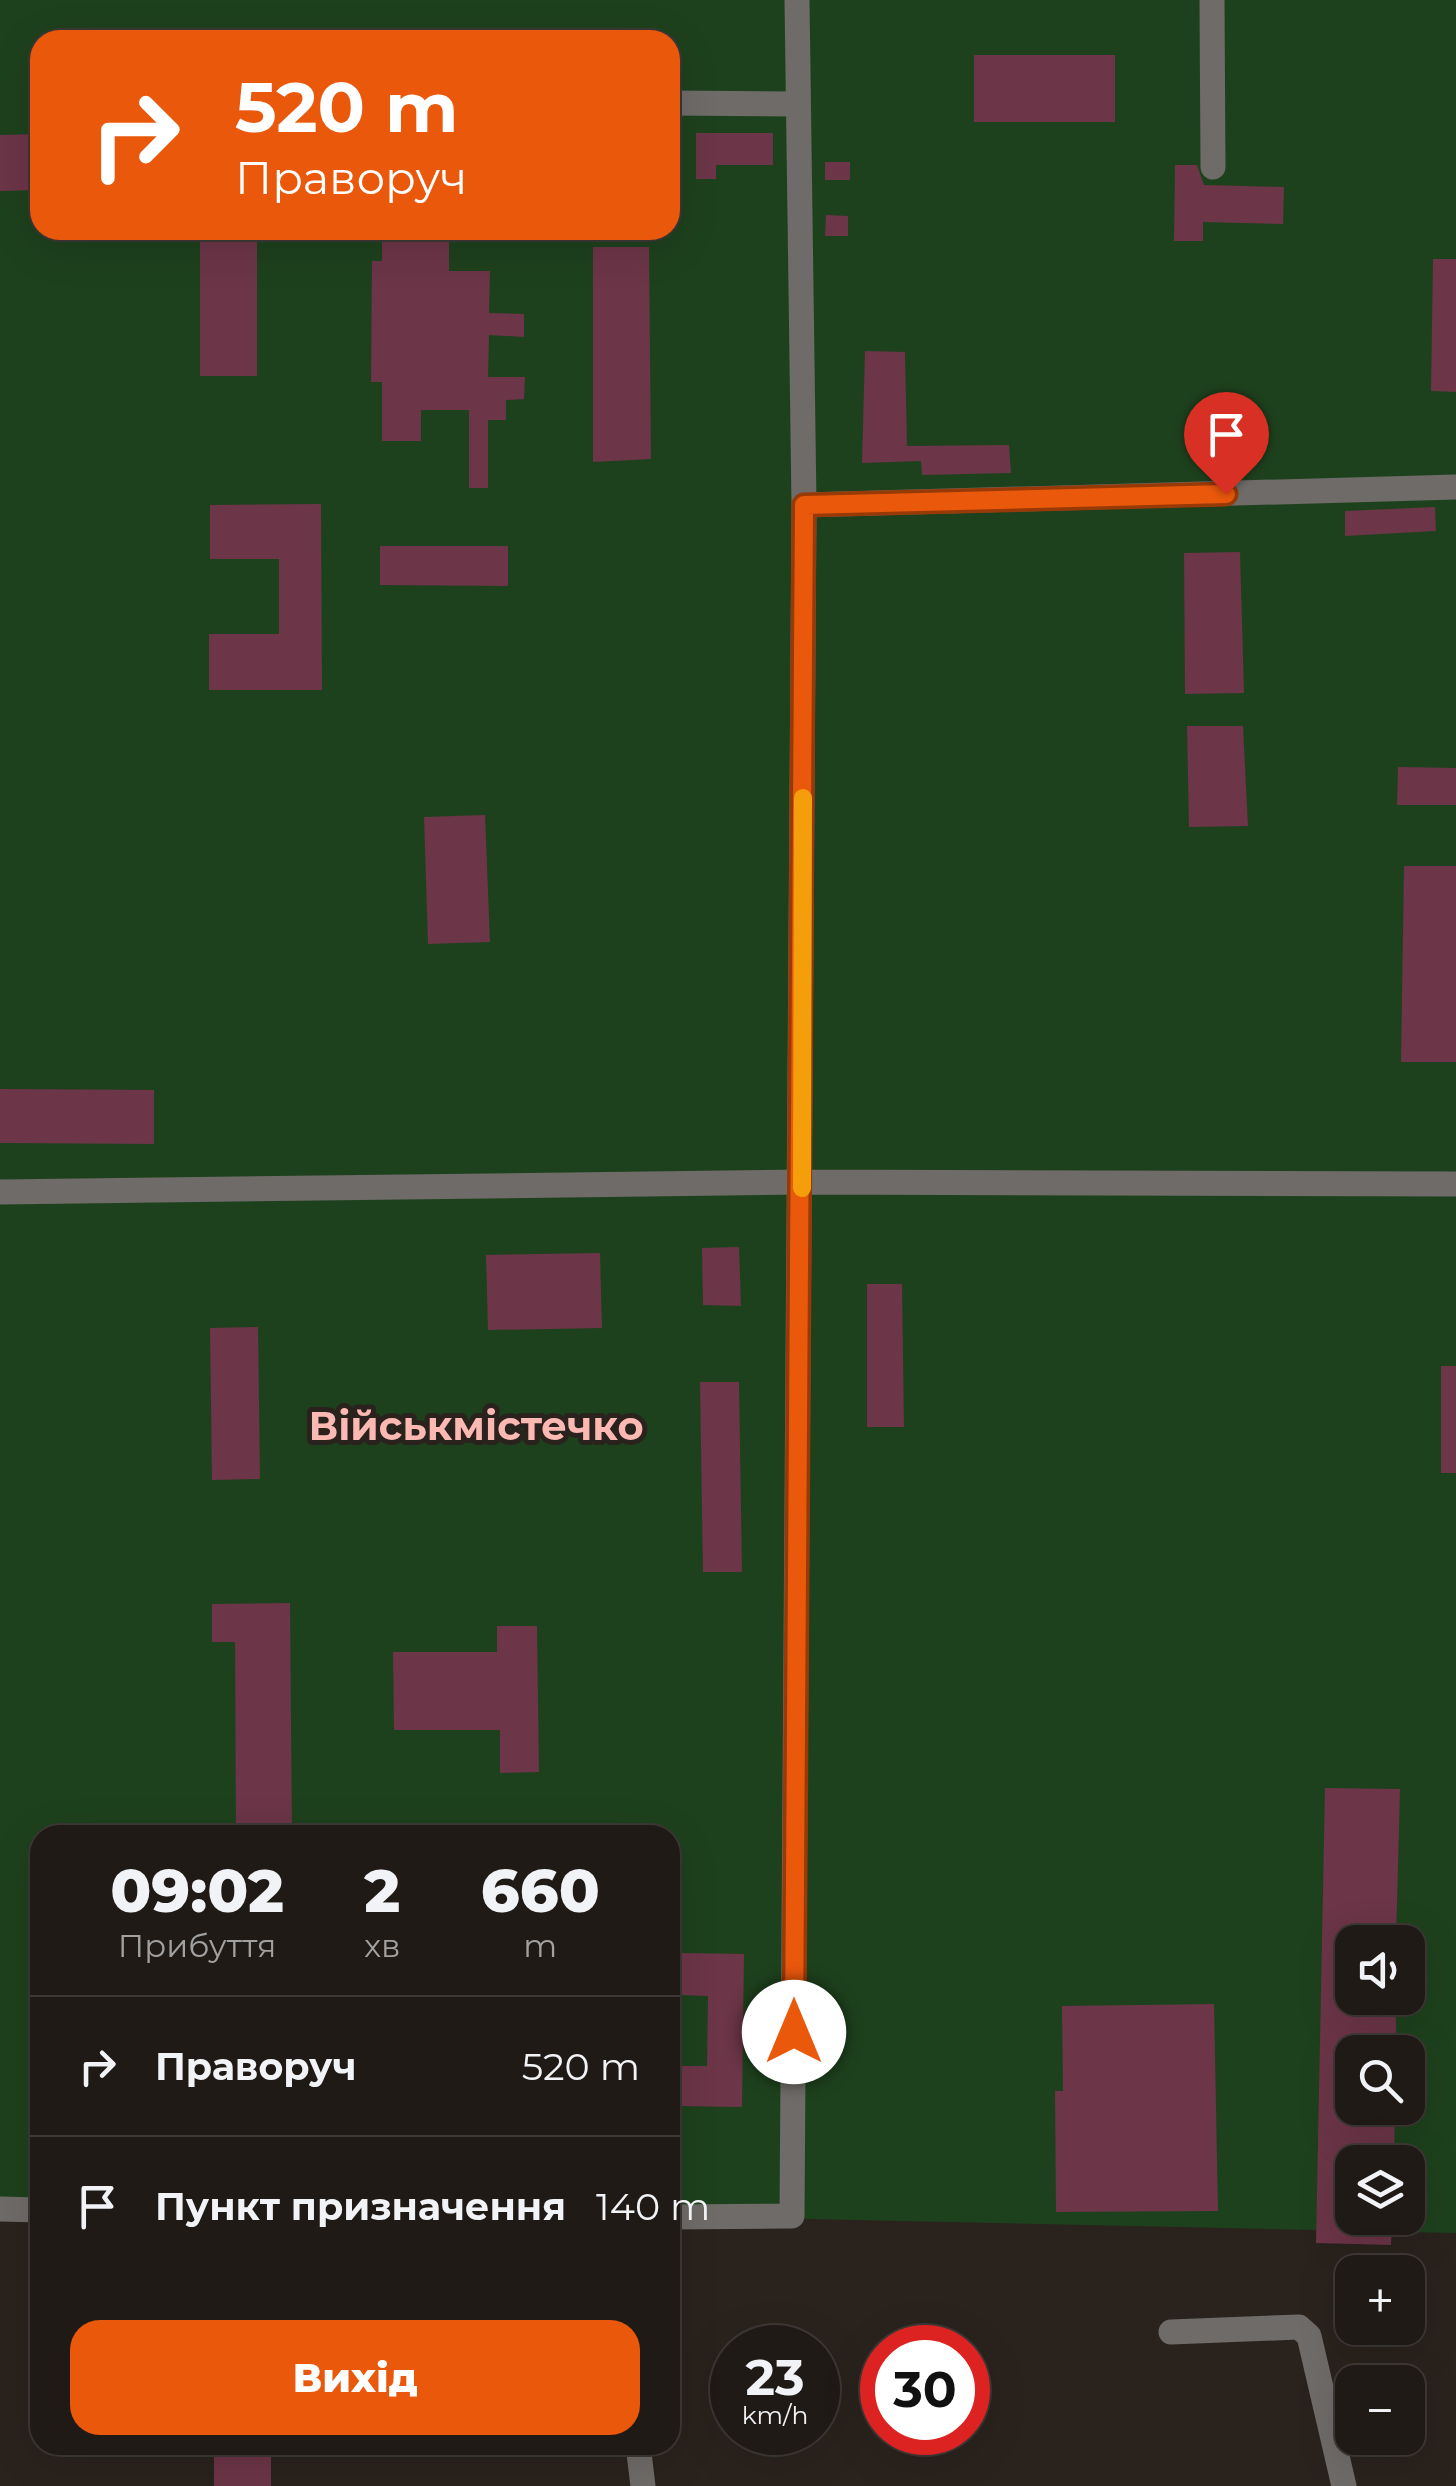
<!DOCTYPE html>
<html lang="uk">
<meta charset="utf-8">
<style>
:root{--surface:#201a16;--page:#28231f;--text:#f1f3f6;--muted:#a2a1a1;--line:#3d3835;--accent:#ea580c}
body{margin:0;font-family:Montserrat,sans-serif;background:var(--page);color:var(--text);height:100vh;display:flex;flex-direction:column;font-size:38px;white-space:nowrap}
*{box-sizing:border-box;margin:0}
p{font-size:32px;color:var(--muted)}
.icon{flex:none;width:55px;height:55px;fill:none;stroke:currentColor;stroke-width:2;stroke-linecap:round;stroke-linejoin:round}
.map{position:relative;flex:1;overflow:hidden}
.sheet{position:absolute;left:30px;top:1825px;width:650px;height:630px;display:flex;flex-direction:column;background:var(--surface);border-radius:30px;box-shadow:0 10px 40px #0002,0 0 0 2px var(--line)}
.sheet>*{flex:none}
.banner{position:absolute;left:30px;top:30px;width:650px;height:210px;border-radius:30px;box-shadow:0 10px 40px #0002,0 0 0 2px var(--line);background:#ea580c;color:#fff;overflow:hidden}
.tools{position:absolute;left:1335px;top:1925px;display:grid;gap:20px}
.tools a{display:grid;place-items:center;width:90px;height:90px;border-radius:20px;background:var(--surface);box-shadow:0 10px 40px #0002,0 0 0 2px var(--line);font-size:50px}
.speed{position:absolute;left:710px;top:2325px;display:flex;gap:20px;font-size:50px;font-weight:700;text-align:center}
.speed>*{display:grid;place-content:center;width:130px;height:130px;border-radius:50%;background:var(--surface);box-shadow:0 10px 40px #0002,0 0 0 2px var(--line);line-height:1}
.speed small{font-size:25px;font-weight:400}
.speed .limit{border:15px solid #d22;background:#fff;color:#111}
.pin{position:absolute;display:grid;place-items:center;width:85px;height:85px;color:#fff;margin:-102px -42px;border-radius:50% 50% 50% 0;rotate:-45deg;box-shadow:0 0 10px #0007}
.pin .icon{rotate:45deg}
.me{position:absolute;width:110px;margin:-55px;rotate:0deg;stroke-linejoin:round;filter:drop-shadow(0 0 8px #0008)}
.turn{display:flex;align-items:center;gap:35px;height:210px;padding:0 40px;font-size:45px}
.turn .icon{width:130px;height:130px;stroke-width:2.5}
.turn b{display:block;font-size:70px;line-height:85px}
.eta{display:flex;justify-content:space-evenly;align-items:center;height:170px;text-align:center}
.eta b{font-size:60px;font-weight:800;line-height:70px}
.primary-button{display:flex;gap:20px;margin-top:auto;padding:20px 40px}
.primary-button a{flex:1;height:115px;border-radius:30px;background:var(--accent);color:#fff;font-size:40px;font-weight:800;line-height:115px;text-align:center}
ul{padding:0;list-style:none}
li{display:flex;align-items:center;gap:30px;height:140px;padding:0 40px;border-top:2px solid var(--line)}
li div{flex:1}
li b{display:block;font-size:38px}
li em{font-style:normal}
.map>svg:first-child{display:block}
.green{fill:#1e411d;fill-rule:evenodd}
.building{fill:#6c3548}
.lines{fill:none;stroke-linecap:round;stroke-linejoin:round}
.minor{stroke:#6f6b68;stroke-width:25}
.route-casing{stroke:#983908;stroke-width:25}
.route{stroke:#ea580c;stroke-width:18}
.slow{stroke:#f59e0b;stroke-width:18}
.labels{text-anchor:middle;stroke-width:10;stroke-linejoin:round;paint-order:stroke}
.district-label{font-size:40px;font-weight:bold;fill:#fcb8b3;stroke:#2a231d}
</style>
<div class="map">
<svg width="1456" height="2486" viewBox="0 0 1456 2486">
<rect width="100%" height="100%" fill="#2a231d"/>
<path class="green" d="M0,0H1456V2233L670,2216V1835H40V2204L0,2203ZM40,40H670V230H40ZM1352,1942H1408V1998H1352ZM1352,2052H1408V2108H1352ZM1352,2162H1408V2218H1352Z"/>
<path class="building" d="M974,55H1115V122H974Z
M696,133H773V165H716V179H696Z
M40,134V190L0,191V135Z
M825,162H850V180H825Z
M1175,165H1197L1204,185L1284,187L1283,224L1203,222V241H1174Z
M826,215L848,216V236H825Z
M200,230H257V376H200Z
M382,230H449V271H490L489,313L524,314V337L489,335L488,377H525L524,399L506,400V420H488V488H469V410H421V441H382V382H371L372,261H382Z
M593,247H649L651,459L593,462Z
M1433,259H1456V392L1431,391Z
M865,351L905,352L907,446L1009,445L1011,473L922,475L921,461L862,463Z
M321,504L322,690H209V634H279V559H210V505Z
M1435,507L1436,531L1345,536V511Z
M380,546H508V586L380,585Z
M1240,552L1244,693L1185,694L1184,553Z
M1187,726H1243L1248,826L1189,827Z
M1398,767L1456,768V805H1397Z
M485,815L490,942L428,944L424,817Z
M1404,866H1456V1062H1401Z
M0,1089L154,1090V1144L0,1143Z
M739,1247L741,1306L703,1305L702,1248Z
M600,1253L602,1328L488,1330L486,1255Z
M867,1284H902L904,1427H867Z
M258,1327L260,1479L212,1480L210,1328Z
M1441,1366H1456V1473H1441Z
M700,1382H739L742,1572H703Z
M290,1603L292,1835H236L235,1642H212V1604Z
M497,1626H537L539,1772L500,1773V1730H394L393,1652H497Z
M1325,1788L1400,1789L1396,1942H1352V1998H1395L1397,2052H1352V2108H1395L1394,2162H1352V2218H1392L1391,2245L1316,2243Z
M680,1953L744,1954L742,2107L679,2106V2066H707L708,1996L680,1995Z
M1214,2004L1218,2211L1056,2212L1055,2091H1063L1062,2006Z
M214,2445H271V2486H214Z"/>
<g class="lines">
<path class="minor" d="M1212,0L1213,167
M670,103L796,104
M804,505L1456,487
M0,1192L802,1182L1456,1184
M0,2209L40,2210
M670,2217L792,2216L804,505L797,0
M1171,2332L1299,2327L1309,2336L1344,2486
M638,2445L643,2486"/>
</g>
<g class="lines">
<defs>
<path id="route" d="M794,2032L804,505L1226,494"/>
</defs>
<use href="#route" class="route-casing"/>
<use href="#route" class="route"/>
<path class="slow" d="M802,1188L803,798"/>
</g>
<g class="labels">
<g class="district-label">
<text x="476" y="1440">Військмістечко</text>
</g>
</g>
</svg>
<div class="tools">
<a><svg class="icon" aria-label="sound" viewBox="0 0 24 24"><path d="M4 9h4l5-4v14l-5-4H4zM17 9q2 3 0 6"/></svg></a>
<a><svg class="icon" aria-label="search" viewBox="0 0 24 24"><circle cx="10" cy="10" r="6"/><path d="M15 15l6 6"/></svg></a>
<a><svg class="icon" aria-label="layers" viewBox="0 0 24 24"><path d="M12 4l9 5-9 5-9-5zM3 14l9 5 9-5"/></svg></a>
<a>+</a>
<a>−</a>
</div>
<div class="speed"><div>23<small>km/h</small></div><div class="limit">30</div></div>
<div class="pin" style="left:1226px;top:494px;background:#d93025"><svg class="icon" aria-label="arrive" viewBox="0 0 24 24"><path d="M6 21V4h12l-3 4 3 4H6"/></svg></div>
<svg class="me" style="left:794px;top:2032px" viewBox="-20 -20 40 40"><circle r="19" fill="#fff"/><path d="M0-13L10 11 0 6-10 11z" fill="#ea580c"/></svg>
<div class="banner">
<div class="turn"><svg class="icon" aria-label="right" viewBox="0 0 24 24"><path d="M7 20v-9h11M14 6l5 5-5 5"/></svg><div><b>520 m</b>Праворуч</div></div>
</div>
<section class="sheet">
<div class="eta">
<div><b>09:02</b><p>Прибуття</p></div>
<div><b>2</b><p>хв</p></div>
<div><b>660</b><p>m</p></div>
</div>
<ul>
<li><svg class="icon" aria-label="right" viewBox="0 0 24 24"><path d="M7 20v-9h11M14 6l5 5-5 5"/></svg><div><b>Праворуч</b></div><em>520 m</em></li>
<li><svg class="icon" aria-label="arrive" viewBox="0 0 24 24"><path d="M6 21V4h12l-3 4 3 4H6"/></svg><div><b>Пункт призначення</b></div><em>140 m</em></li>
</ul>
<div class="primary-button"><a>Вихід</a></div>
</section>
</div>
